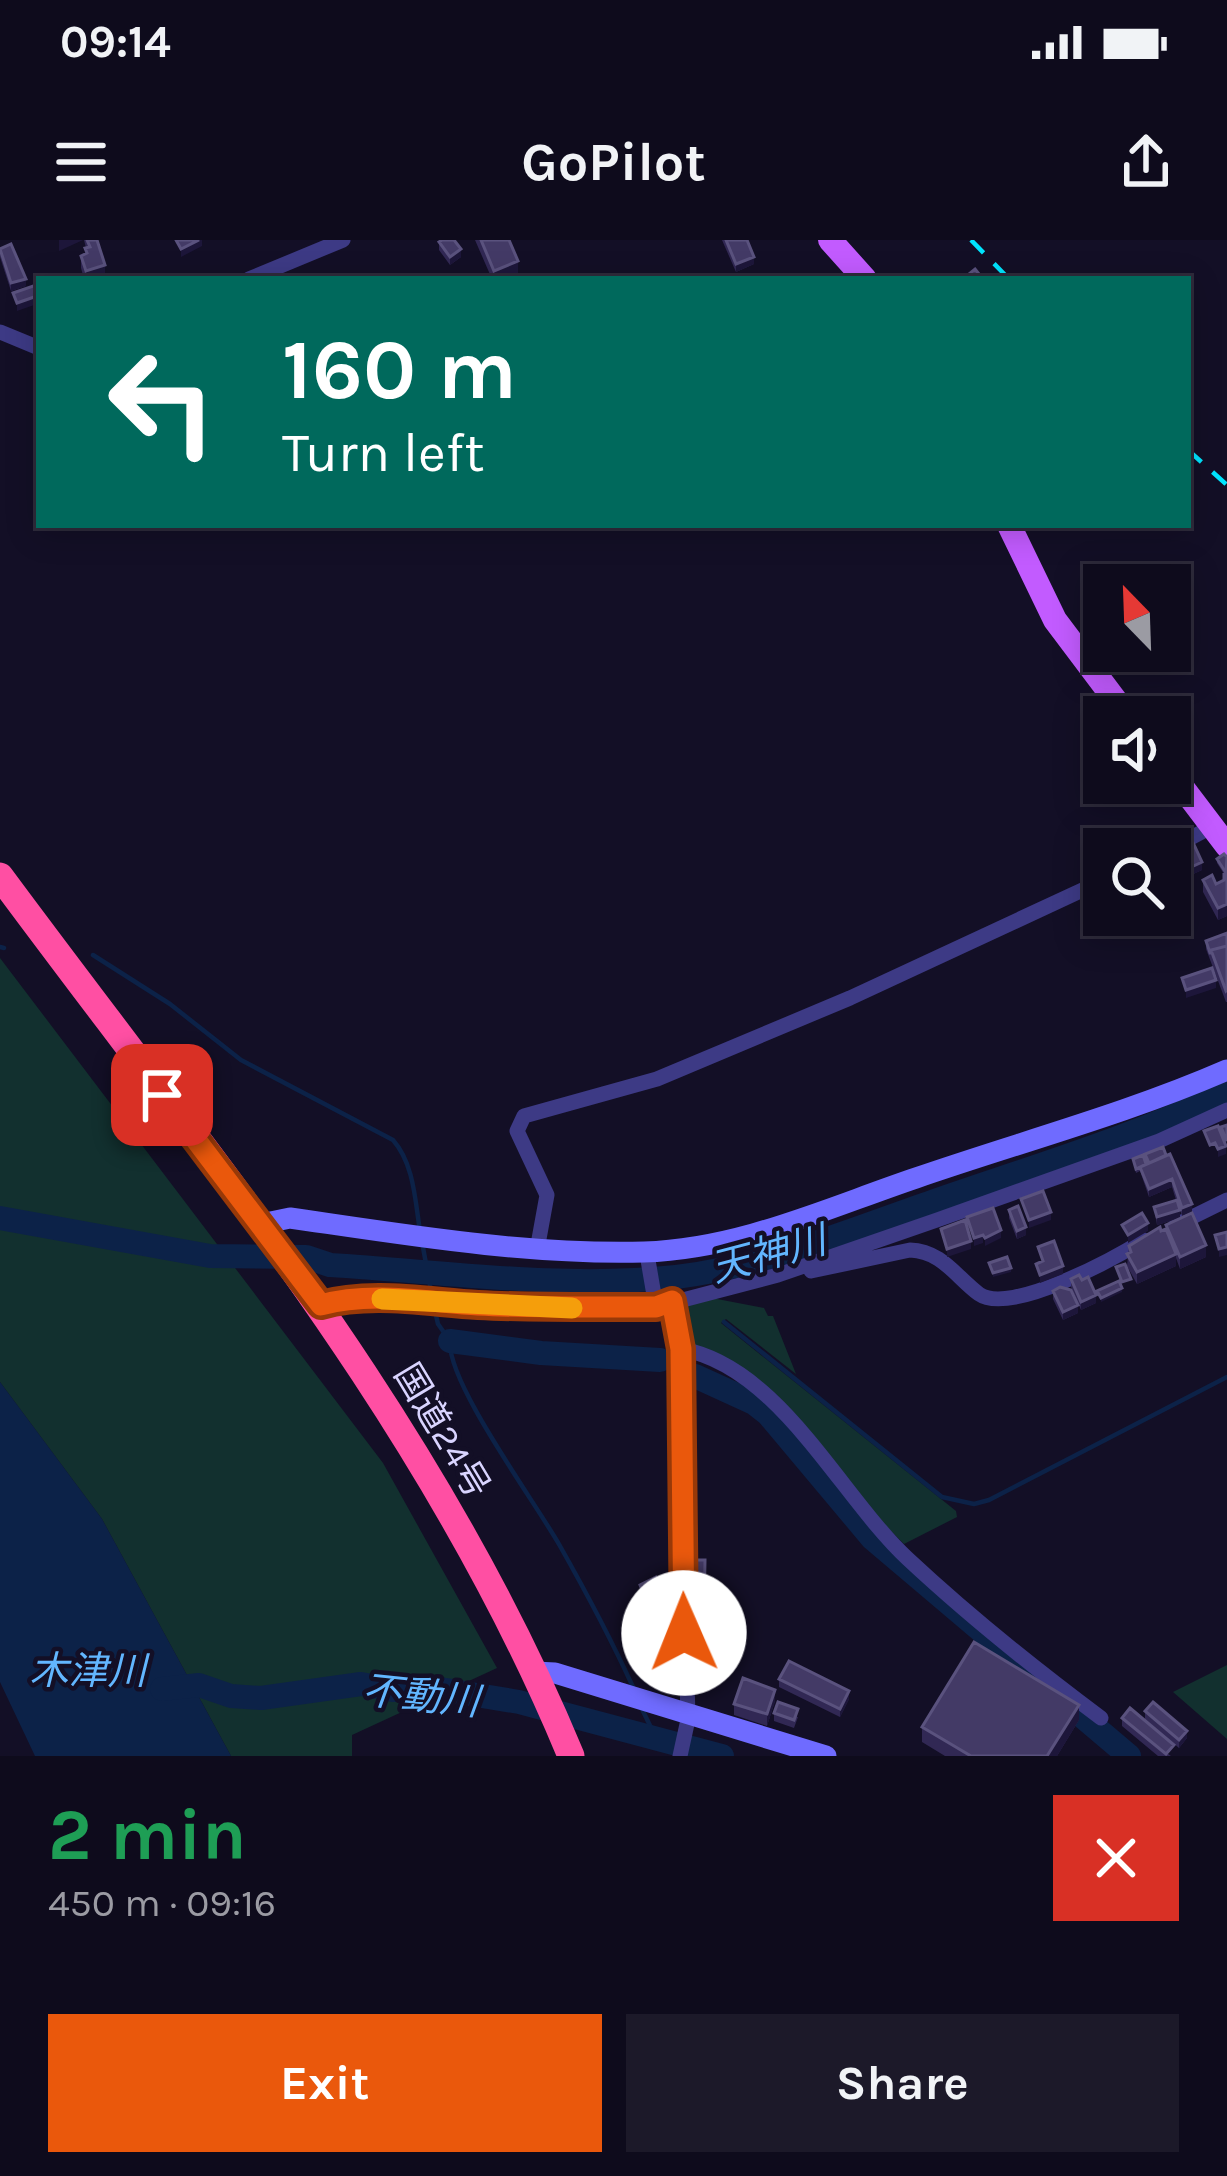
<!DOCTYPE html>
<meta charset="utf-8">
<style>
:root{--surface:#0e0b1c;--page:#1c1929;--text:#f1f3f6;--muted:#9b9ba3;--line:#2e2b3b;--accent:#ea580c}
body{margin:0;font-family:Karla,"Noto Sans JP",sans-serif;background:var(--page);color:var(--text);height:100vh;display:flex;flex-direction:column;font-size:45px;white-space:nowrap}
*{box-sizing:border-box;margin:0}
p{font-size:39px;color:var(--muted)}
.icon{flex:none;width:66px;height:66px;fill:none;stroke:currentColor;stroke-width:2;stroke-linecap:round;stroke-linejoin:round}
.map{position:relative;height:1516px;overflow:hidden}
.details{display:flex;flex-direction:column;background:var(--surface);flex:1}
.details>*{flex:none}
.top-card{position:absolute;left:36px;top:36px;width:1155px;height:252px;border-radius:0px;box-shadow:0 6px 30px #0003,0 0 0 3px var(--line);background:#00695c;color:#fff;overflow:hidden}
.needle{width:78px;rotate:337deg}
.buttons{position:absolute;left:1083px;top:324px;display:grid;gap:24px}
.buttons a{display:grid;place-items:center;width:108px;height:108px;border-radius:0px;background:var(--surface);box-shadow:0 6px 30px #0003,0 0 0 3px var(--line);font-size:60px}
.pin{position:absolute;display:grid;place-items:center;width:102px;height:102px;color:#fff;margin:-51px;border-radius:24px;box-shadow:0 6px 18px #0006}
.me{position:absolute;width:132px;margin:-66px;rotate:359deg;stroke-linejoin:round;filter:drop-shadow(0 0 9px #0008)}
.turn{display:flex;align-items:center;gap:42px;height:252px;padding:0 48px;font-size:54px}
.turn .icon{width:156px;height:156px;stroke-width:2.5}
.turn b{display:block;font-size:84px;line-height:102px}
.round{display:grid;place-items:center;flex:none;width:126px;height:126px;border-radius:0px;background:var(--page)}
.head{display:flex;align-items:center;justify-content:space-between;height:204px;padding:0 48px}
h1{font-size:72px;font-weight:700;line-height:90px;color:#1e9e55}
.action{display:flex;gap:24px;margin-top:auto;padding:24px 48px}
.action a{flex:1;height:138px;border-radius:0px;background:var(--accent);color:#fff;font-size:48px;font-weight:700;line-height:138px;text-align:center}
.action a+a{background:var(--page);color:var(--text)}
.status{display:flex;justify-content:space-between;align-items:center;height:84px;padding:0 60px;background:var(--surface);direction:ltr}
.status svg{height:33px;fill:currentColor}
header{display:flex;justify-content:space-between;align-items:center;height:156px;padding:0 48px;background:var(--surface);font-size:54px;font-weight:700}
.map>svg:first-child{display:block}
.green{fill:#12302f}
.water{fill:#0c2248}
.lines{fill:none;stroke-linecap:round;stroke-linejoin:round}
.stream{stroke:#0c2248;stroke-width:4.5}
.river{stroke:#0c2248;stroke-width:24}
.street{stroke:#3d3a85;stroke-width:15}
.secondary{stroke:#6f6bff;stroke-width:21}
.primary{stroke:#c25bff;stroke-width:24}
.highway{stroke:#ff4fa3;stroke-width:27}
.rail{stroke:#00e5ff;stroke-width:4.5;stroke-dasharray:18 15;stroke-linecap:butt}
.wall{fill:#312854}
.shaded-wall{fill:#1d163a}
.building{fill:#433a66;stroke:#5a527e;stroke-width:3}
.route-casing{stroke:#983908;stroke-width:30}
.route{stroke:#ea580c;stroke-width:21}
.slow{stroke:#f59e0b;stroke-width:21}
.labels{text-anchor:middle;stroke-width:9;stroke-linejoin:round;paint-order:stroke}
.street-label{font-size:36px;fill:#d9d4ff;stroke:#130f26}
.water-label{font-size:39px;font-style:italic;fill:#62b6ff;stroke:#130f26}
</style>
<div class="status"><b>09:14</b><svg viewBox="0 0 49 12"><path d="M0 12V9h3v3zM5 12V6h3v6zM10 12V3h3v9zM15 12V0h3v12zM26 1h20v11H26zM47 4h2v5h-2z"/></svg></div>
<header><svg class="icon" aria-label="menu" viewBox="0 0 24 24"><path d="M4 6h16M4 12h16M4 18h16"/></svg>GoPilot<svg class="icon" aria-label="share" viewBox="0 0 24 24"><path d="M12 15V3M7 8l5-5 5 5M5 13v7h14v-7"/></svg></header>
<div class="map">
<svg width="1227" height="1516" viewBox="0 0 1227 1516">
<rect width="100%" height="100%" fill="#130f26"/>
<path class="green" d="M0,718L383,1223L497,1428L352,1495V1516H231L102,1279L0,1142Z
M712,1058L764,1068L768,1076H773L796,1134L726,1079L721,1083L956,1271L957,1277L904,1304L864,1264L777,1155L746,1131L686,1101L682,1070L687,1063Z
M1227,1425V1499L1173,1452Z"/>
<path class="water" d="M0,1142L102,1279L231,1516H35L0,1442Z"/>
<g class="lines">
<path class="stream" d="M0,707L4,708
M93,715L170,764L241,820L393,900C414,924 415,960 420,991
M422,1002L432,1056
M676,1037L683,1040
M434,1067L438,1084L450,1101C447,1143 536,1263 560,1306C586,1352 611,1399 633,1447
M724,1082L942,1257L974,1264L989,1260L1227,1137
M642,1469L657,1500"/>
<path class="river" d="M0,978L210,1016L306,1017L330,1025C445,1032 561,1049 676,1037C762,1027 847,991 929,963C1029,928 1131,898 1227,852
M450,1101L541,1113L660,1120
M695,1136L754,1163L768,1174L872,1298L1129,1516
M162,1449L199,1445L231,1456L261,1458L361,1444L393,1450L440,1449L519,1462L722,1516"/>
<path class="street" d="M249,39L343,0
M0,92L39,108
M1170,609L1213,586
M1176,985L1227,960
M537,1010L547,955L517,891L524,876L657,839L850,758L1104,640
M648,1020L656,1067
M811,1031L910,1010C942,1011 956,1037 979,1054C1010,1076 1115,1018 1144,1000
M672,1061L681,1109L678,1161L688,1475
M321,1065L341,1059H397L551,1068L656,1067L778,1035L937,980L1159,901L1227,870
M681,1109C779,1126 840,1256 908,1319C969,1376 1034,1428 1101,1478
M680,1516L687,1484"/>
<path class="secondary" d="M261,984L290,978C407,995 526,1015 644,1012C740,1009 827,968 916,938C1020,902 1126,874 1227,830
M535,1432L555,1433L826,1516"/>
<path class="primary" d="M830,0L865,39
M1009,285L1055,380L1128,477
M1170,531L1227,606"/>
<path class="highway" d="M0,636C210,920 435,1186 571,1516"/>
<path class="rail" d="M971,0L1009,39
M1188,210L1227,245"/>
</g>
<path class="wall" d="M84,0H97L105,37L84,39L81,28V16L85,14L86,8Z
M475,0H509L518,33L504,39H492Z
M722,0H747L754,24L736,32Z
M439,2L461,17L450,25L439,10Z
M0,8L26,46L11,51L0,17Z
M1178,604L1202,630L1189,636L1178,612Z
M1224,614L1227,617V676L1218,680L1203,652V640L1212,635L1216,644L1224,640V634L1217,623V619Z
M1227,693V762H1226L1206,709V701Z
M1163,907L1192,972L1182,976L1180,970V978L1157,985L1154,967L1176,960L1172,947L1149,957L1140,931L1136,933L1133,919L1146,924L1145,914Z
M1009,970L1026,995L1017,999L1009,978Z
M1166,985L1206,1017L1180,1029L1176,1018V1026L1137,1044L1127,1026L1129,1006L1166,990Z
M1071,1039L1096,1063L1081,1070L1071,1047Z
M1053,1051L1078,1073L1063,1080L1053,1059Z
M693,1320H705L704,1387H693Z
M779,1439L849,1459L840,1477L779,1447Z
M775,1461L767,1486L734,1475V1464Z
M1145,1471L1187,1498L1179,1508L1145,1479Z
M774,1473L798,1477L794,1488L774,1481Z
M1122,1478L1171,1516H1158L1122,1486Z
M1079,1480L1057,1516H945L922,1502V1487Z"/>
<path class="shaded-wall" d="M59,0H83L59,11Z
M199,0H202V6L181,17V9Z
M461,9V17L450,25V17Z
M754,17V24L736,32V24Z
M518,21V33L504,39H494V31Z
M105,25V37L86,39V31Z
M26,39V46L11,51V43Z
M37,56V64L17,71V63Z
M1202,622V630L1189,636V628Z
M1227,664V676L1218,680V668Z
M1216,740V748L1186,758V750Z
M1226,906V914L1218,917V909Z
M1172,939V947L1149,957V949Z
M1192,964V972L1182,976V968Z
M1180,970V978L1157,985V977Z
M1051,972V980L1029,988V980Z
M1148,983V991L1128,1003V995Z
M1026,987V995L1017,999V991Z
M1001,990V998L985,1006V998Z
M983,995V1003L974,1006V998Z
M971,1001V1009L947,1017V1009Z
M1206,1005V1017L1180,1029V1017Z
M1227,1007V1015L1219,1017V1009Z
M1176,1014V1026L1137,1044V1032Z
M1063,1026V1034L1040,1043V1035Z
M1011,1028V1032L993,1037V1033Z
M1122,1048V1052L1101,1062V1058Z
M1096,1055V1063L1081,1070V1062Z
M1078,1065V1073L1063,1080V1072Z
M662,1350V1358L645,1366V1358Z
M674,1378V1386L659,1392V1384Z
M775,1450V1461L767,1486V1474Z
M849,1451V1459L840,1477V1469Z
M1079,1465V1480L1057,1516H1047Z
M1187,1491V1498L1179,1508V1500Z"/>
<path class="building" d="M87,0H97L105,25L86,31L81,16L87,13L85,8L90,7Z
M176,0H199L181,9Z
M442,0H454L461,9L450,17L439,2Z
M481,0H509L518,21L494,31Z
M726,0H747L754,17L736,24Z
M11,4L26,39L11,43L0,9Z
M975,29L983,39H965L964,38Z
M39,44V62L37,56L17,63L13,53Z
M1191,598L1202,622L1189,628L1178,604Z
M1224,614L1227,617L1226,633L1217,619Z
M1227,633V664L1218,668L1203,640L1212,635L1216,644L1224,640V634Z
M1227,693V706L1211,710L1212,713H1210L1206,701Z
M1227,706V750L1226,751L1211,710Z
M1212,728L1216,740L1186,750L1182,738Z
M1227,885V901L1221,887Z
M1218,886L1226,906L1218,909L1215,903L1210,905L1204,891Z
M1163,907L1166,915L1149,923L1145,914Z
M1170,914L1192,964L1182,968L1172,939L1149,949L1140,927Z
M1143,915L1146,924L1136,929L1133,919Z
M1043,951L1051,972L1029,980L1021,959Z
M1177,960L1180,970L1157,977L1154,967Z
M1018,966L1026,987L1017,991L1009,970Z
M993,968L1001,990L985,998L983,995L974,998L967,977Z
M1142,973L1148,983L1128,995L1122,985Z
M1192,973L1206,1005L1180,1017L1166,985Z
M965,980L971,1001L947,1009L941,989Z
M1160,987L1161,991L1166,989L1176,1014L1137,1032L1127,1014L1131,1012L1129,1006Z
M1227,992V1007L1219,1009L1215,995Z
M1054,1001L1063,1026L1040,1035L1036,1024L1043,1021L1038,1007Z
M1007,1017L1011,1028L993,1033L989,1023Z
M1125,1024L1131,1039L1122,1042L1116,1027Z
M1079,1035L1082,1040L1088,1037L1096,1055L1081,1062L1071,1039Z
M1119,1041L1122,1048L1101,1058L1097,1051Z
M1060,1047L1071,1050L1078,1065L1063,1072L1053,1051Z
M693,1320H705L704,1379H693Z
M656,1337L662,1350L645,1358L640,1345Z
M665,1357L674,1378L659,1384L651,1363Z
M974,1402L1079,1465L1047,1516H971L922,1487Z
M789,1421L849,1451L840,1469L779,1439Z
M743,1438L775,1450L767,1474L734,1464Z
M778,1462L798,1469L794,1480L774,1473Z
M1153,1462L1187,1491L1179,1500L1145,1471Z
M1130,1468L1174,1505L1166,1514L1122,1478Z"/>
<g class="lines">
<defs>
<path id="route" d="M162,855L321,1065C371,1051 427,1062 478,1065C538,1068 597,1067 656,1067L672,1061L681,1109L684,1393"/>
</defs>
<use href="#route" class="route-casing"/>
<use href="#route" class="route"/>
<path class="slow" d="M382,1059L572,1068"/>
</g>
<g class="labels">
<g class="street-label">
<text transform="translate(443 1190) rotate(59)" y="13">国道24号</text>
</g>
<g class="water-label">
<text transform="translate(768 1013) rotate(-15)" y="14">天神川</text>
<text x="88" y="1444">木津川</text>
<text transform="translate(421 1455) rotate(6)" y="14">不動川</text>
</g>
</g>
</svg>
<div class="buttons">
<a><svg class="needle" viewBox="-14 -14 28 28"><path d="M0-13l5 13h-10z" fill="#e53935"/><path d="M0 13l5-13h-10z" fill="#9b9ba3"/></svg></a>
<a><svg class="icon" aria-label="sound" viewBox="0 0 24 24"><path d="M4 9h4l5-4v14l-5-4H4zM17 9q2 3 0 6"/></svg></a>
<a><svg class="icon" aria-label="search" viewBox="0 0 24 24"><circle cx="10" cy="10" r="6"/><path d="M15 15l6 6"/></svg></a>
</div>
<div class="pin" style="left:162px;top:855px;background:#d93025"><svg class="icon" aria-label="arrive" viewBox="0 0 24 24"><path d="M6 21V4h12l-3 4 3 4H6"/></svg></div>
<svg class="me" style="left:684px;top:1393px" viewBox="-20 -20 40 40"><circle r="19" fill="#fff"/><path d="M0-13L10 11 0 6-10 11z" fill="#ea580c"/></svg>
<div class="top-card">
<div class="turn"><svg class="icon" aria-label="left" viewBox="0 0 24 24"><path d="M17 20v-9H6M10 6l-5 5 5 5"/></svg><div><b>160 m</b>Turn left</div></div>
</div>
</div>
<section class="details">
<div class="head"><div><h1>2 min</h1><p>450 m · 09:16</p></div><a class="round" style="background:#d93025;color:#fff"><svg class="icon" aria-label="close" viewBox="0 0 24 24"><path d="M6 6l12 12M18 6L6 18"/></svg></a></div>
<div class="action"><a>Exit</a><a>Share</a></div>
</section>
